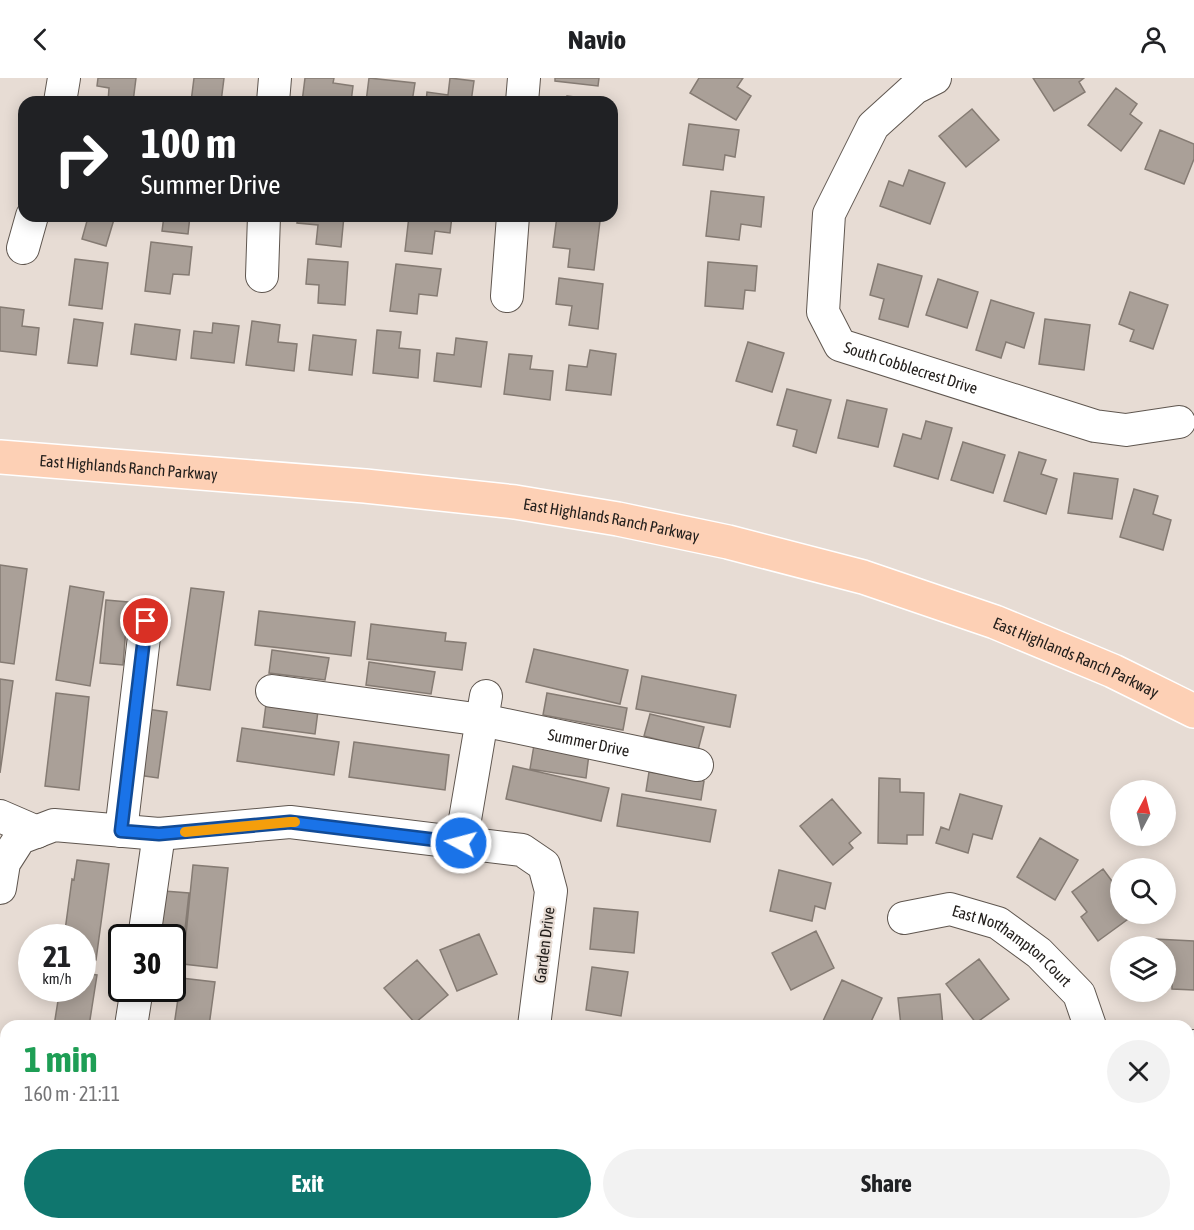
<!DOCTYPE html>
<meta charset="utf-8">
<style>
:root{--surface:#fff;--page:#f2f2f2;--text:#202124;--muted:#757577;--accent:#0f766e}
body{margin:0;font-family:"Asap Condensed",sans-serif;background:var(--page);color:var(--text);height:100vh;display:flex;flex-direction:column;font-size:22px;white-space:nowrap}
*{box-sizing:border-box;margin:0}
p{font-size:20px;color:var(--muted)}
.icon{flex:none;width:33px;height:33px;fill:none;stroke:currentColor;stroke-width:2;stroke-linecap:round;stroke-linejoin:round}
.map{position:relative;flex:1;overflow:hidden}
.details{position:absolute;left:0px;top:942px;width:1194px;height:210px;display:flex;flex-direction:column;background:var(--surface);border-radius:18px 18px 0 0;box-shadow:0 3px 15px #0003}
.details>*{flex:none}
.guide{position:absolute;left:18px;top:18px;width:600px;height:126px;border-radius:18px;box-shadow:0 3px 15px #0003;background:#202124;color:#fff;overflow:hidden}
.needle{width:39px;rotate:7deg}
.buttons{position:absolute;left:1110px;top:702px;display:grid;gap:12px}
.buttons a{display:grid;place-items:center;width:66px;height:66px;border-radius:50%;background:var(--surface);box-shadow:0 3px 15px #0003;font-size:30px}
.speed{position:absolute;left:18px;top:846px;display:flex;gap:12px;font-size:30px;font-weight:700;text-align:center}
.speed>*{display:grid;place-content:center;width:78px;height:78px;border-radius:50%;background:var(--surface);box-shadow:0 3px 15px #0003;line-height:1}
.speed small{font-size:15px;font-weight:400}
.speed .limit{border:3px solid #111;border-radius:9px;background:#fff;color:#111}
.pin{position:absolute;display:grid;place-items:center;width:51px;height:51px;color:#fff;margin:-26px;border:3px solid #fff;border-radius:50%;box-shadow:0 2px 6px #0007}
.me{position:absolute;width:66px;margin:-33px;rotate:277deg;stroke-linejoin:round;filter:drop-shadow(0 0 4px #0008)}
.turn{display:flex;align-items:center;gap:21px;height:126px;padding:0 24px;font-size:27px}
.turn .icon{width:78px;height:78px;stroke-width:2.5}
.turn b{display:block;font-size:42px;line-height:51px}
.round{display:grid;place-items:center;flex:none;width:63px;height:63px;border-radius:32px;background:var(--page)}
.overview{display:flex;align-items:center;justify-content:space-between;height:102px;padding:0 24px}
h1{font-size:36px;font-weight:700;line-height:45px;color:#1e9e55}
.primary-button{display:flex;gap:12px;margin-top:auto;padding:12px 24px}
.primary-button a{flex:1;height:69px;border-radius:36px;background:var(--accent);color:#fff;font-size:24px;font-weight:700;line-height:69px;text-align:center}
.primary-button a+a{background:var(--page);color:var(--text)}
header{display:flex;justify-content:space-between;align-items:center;height:78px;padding:0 24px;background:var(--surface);font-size:27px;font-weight:700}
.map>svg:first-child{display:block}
.building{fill:#aaa098;stroke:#857b73;stroke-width:1.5}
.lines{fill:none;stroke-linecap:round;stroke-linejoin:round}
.minor-casing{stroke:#5f564f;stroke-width:34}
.major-casing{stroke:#fff;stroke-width:36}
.minor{stroke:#fff;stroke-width:32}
.major{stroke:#fdd0b5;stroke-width:33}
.route-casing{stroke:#114b97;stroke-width:15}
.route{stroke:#1a73e8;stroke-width:10}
.slow{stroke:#f59e0b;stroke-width:10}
.labels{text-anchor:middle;stroke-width:4.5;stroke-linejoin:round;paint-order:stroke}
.street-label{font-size:16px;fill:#24201d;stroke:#e7dcd4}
</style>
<header><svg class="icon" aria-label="back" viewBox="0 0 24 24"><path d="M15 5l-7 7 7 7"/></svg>Navio<svg class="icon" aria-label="person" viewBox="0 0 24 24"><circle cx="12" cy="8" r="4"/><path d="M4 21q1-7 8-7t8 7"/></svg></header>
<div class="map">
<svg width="1194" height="1152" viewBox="0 0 1194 1152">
<rect width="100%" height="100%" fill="#e7dcd4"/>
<path class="building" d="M98,0H136L133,24H108L109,10L97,8Z
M194,0H224L221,24H191Z
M305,0H334L333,5L353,8L351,24H302Z
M369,0L415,5L412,24H366Z
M450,0L474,3L471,24H426L427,14L448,17Z
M555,0H599L598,8L555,3Z
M699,0H743L737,9L751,18L736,42L690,15Z
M1033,0H1084L1079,4L1085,14L1054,33Z
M1116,10L1137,26L1130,36L1142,45L1121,73L1088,47Z
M567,18L606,23V24H567Z
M972,31L999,62L966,89L939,58Z
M689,46L739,52L735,79L725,77L723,92L683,87Z
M1160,52L1194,66V81L1184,106L1145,91Z
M909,92L945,105L930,146L880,128L889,103L903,108Z
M711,113L764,119L761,149L741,146L739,162L706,158Z
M71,138H115L106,168L82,161L87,143Z
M164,138H190L188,156L162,153Z
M298,138H344L341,169L316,166L318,147L297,145Z
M409,138H452L450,155L435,153L432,176L405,173Z
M557,138L600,143L594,192L568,189L570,171L553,169Z
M151,164L192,169L189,197L173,196L170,216L145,213Z
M75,181L108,185L102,231L69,227Z
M308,181L348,184L345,227L318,225L319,207L306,206Z
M708,184L757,188L755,213L745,212L743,231L705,228Z
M396,186L441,191L437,218L419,216L417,236L390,233Z
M878,186L922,198L908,249L879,241L884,221L870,217Z
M559,200L603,206L598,251L569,247L572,228L556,226Z
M938,201L978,214L967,250L926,237Z
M1130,214L1168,227L1153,271L1130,263L1134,252L1119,246Z
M991,222L1034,235L1024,270L1006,264L1001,280L976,272Z
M0,229L24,232L22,248L39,250L36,277L0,273Z
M74,241L103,245L97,288L68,285Z
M1045,241L1090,247L1084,292L1039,286Z
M252,243L280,247L278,264L297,266L294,293L246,287Z
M213,245L239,248L234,285L191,280L194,253L212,255Z
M135,246L180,252L176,282L131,276Z
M377,252L401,254L399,270L420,272L418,300L373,295Z
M313,257L356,262L352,297L309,292Z
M456,260L487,264L481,309L434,303L437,275L454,277Z
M748,264L784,275L772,314L736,303Z
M590,272L616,276L611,317L566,312L569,287L587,289Z
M509,276L532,278L530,291L553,293L550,322L504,316Z
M787,311L831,322L816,375L793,368L797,352L777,347Z
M847,322L887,331L878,369L838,360Z
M926,343L952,350L938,401L894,388L903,356L921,361Z
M963,364L1005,377L993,415L951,402Z
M1019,374L1046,382L1041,396L1057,401L1046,436L1004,423Z
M1074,395L1118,401L1112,441L1068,435Z
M1134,411L1158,418L1153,436L1171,442L1163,472L1120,459Z
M0,487L27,491L14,586L0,584Z
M70,508L104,514L90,608L56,602Z
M191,510L224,514L210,612L177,607Z
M106,522L128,524L123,587L100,585Z
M259,533L355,544L351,578L255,567Z
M371,546L446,555L445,563L466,565L462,592L367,581Z
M534,571L628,592L620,626L526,604Z
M272,572L329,580L325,602L269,595Z
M369,584L435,594L431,616L366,607Z
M642,598L736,617L730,649L636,631Z
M0,601L13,603L0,695Z
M56,615L89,619L79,712L45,708Z
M547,615L627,630L623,652L543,637Z
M266,626L318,633L315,656L263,649Z
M147,631L167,634L158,700L138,697Z
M650,636L704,649L698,672L644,658Z
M242,650L339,664L334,697L237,683Z
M354,664L449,677L445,712L349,699Z
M534,667L589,676L586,700L530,691Z
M513,688L609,710L601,743L506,721Z
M649,694L704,703L701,722L646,713Z
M879,700L900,701V714L924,715L923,757H907V766L878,765Z
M622,716L716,732L710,764L617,748Z
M960,716L1002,728L992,761L973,756L968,775L936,765L941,749L949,752Z
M832,721L861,755L849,765L853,770L833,787L800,748Z
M1040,760L1078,782L1055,822L1017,799Z
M77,782L109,786L96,882L82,880V860H64L72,801L74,802Z
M193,787L228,790L217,890L183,886Z
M1103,791L1120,814V836H1135L1098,863L1081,839L1087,834L1072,814Z
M779,792L831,805L825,831L815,828L812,843L770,833Z
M164,813L189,815L185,851L176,850L172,875V860H159Z
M594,830L638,834L634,875L590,871Z
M816,853L834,890L791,912L772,875Z
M479,856L497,896L457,913L440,872Z
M1155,861L1194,863V912L1172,911V906L1166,905V868H1154Z
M979,881L1009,921L976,945L946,906Z
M417,882L448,917L415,945L384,910Z
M592,889L628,894L621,938L586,932Z
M82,895L97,897L89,948H54L60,910H82Z
M181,900L215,904L209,948H174Z
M842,902L882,920L869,948H835L823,943Z
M940,916L943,948H901L898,920Z
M1188,1014L1194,1015V1056L1188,1055Z
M222,1146H267L268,1152H218L217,1147Z
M408,1146H456L455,1152H407Z
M554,1146H594L593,1152H553Z
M968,1146H988L998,1152H964Z"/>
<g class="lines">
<defs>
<g id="minor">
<path id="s1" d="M935,0L915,10L873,48L829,136L823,234L840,267L1095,348L1126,352L1179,344"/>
<path d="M60,24L64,0"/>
<path d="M273,24L275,0"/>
<path d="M522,24L524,0"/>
<path d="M23,170L32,138"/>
<path d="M262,198L264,138"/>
<path d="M507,218L513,138"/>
<path id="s2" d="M272,613L482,642L697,687"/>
<path d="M0,738L37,754"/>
<path d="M121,753L146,542"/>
<path d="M461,765L486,618"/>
<path d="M0,810L4,785L20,760L54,747L159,756L290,744L522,772L544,787L551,813L534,948"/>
<path id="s3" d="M904,840L950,831L998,845L1039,875L1079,916L1090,948"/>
<path d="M144,860L159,756"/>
<path d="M131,948L137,910"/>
<path d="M1188,969L1194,968"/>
<path d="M508,1152L509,1146"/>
<path d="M905,1152L910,1146"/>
</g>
<g id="major">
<path id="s4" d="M0,379L365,408L515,424L618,441L728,464L863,499L995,544L1113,593L1194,633"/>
</g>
</defs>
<use href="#minor" class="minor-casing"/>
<use href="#major" class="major-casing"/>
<use href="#minor" class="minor"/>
<use href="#major" class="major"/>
</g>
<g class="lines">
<defs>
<path id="route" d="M146,543L121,753L159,756L290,744L461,765"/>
</defs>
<use href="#route" class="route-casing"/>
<use href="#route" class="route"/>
<path class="slow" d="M185,754L290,744H295"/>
</g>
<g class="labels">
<g class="street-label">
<text dy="6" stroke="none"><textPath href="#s1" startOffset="387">South Cobblecrest Drive</textPath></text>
<text dy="6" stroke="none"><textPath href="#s4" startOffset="129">East Highlands Ranch Parkway</textPath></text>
<text dy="6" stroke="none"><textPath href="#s4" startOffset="615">East Highlands Ranch Parkway</textPath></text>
<text dy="6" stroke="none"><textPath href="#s4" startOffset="1101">East Highlands Ranch Parkway</textPath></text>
<text dy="6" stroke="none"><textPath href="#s2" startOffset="321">Summer Drive</textPath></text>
<text transform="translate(544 867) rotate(-83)" y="6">Garden Drive</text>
<text dy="6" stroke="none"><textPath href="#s3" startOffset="120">East Northampton Court</textPath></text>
</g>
</g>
</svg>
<div class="buttons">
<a><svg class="needle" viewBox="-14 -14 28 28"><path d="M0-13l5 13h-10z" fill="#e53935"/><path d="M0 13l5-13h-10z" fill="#757577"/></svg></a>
<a><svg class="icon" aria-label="search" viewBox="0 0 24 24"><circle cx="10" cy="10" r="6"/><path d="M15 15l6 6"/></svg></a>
<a><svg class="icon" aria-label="layers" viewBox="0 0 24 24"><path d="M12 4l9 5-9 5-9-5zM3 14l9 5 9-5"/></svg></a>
</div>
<div class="speed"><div>21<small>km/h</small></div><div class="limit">30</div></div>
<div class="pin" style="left:146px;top:543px;background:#d93025"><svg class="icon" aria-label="arrive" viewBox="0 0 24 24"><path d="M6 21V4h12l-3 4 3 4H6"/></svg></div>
<svg class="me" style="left:461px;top:765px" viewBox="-20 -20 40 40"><circle r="17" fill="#1a73e8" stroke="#fff" stroke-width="3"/><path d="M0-11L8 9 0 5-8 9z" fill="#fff"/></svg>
<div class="guide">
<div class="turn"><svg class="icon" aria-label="right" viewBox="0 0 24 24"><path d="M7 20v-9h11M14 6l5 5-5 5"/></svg><div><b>100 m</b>Summer Drive</div></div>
</div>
<section class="details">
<div class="overview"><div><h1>1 min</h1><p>160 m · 21:11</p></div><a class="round"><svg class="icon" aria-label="close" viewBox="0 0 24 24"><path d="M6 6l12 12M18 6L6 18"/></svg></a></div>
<div class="primary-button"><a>Exit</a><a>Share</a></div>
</section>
</div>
